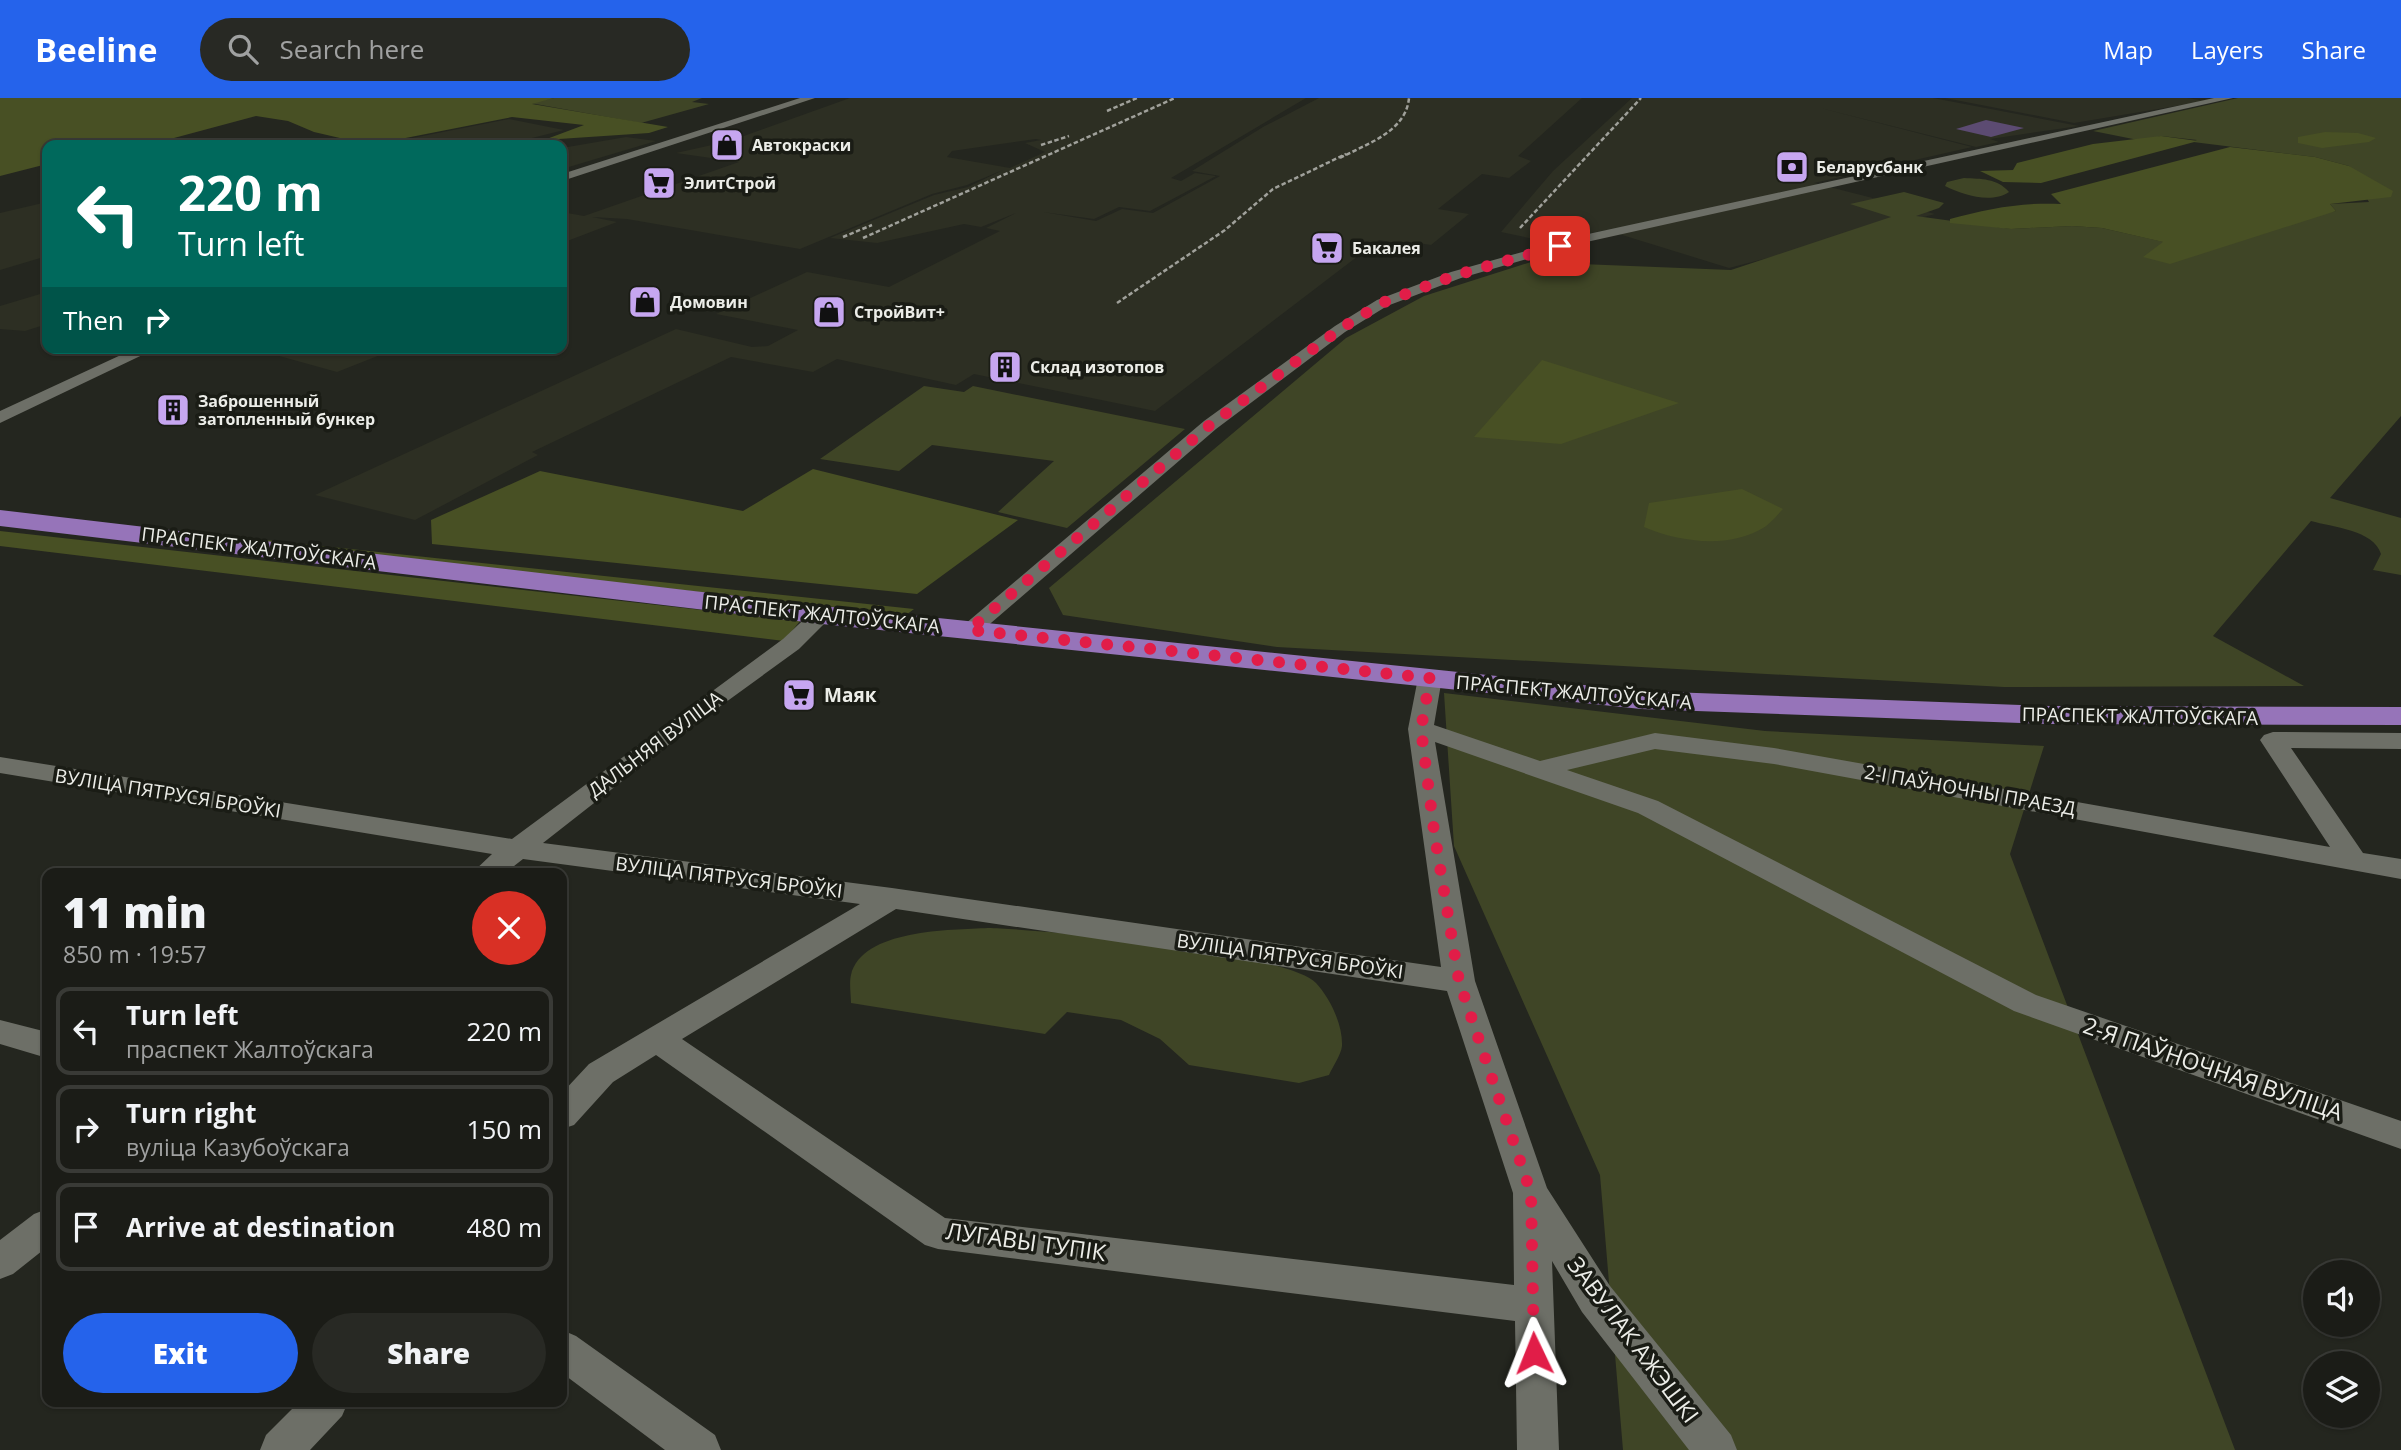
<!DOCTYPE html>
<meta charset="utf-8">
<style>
:root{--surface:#1b1c17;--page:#282924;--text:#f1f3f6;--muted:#a0a1a1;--line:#393a36;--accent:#2563eb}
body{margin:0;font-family:"Open Sans",sans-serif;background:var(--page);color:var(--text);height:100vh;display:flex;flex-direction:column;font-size:26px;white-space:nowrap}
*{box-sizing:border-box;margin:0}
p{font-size:23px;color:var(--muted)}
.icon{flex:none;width:38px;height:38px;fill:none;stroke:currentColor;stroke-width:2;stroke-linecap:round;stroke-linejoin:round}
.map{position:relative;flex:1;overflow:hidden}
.sheet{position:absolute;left:42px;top:770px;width:525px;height:539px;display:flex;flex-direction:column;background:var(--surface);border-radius:14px;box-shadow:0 2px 5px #0004,0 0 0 2px var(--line)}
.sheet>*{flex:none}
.top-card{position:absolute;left:42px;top:42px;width:525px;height:214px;border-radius:14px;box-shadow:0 2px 5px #0004,0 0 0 2px var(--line);background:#00695c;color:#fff;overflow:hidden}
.fabs{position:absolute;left:2303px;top:1162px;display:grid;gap:14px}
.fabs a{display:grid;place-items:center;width:77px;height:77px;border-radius:50%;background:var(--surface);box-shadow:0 2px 5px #0004,0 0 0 2px var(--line);font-size:35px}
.pin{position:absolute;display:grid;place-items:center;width:60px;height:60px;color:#fff;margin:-30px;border-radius:14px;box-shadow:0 4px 10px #0006}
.me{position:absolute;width:77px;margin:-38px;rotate:358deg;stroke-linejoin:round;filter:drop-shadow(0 0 5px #0008)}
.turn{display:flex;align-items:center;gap:24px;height:147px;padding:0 21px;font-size:32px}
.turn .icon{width:91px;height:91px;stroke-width:2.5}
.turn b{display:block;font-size:49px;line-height:60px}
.then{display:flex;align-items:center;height:66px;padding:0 21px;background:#0003;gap:14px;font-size:26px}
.round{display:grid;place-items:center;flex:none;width:74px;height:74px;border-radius:37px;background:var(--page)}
.head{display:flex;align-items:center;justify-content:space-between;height:119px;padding:0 21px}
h1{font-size:42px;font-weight:800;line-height:52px}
.button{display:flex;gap:14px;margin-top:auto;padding:14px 21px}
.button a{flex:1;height:80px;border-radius:42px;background:var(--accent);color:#fff;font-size:28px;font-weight:800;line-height:80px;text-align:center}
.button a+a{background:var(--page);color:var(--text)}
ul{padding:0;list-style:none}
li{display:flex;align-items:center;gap:21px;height:88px;margin:0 14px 10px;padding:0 7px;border:4px solid var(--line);border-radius:14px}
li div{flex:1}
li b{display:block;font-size:26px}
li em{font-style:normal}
header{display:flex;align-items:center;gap:42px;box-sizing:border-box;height:98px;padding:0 35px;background:var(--accent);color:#fff}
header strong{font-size:33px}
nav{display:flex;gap:38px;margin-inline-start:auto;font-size:24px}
.search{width:490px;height:63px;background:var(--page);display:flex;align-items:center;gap:18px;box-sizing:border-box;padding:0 24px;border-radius:38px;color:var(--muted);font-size:26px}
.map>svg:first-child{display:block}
.built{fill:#2d2f23;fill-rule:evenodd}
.green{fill:#3f4526}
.forest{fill:#485024}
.water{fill:#5c4b72}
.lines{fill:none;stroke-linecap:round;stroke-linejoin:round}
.minor{fill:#6d6f67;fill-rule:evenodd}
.major{fill:#9674b9;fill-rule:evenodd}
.rail{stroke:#a0a19b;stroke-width:2.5;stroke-dasharray:4.5 2.5;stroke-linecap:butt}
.route{stroke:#e11d48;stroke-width:12;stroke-dasharray:0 21.6}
.labels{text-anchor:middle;stroke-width:7;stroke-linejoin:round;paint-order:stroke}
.far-poi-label{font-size:16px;font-weight:bold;fill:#ecede8;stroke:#1a1c15;text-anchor:start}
.street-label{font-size:19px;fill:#ecede8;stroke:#1a1c15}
.poi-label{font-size:19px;font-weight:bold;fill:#ecede8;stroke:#1a1c15;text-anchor:start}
.near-street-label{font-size:23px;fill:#ecede8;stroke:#1a1c15}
</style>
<header>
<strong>Beeline</strong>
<div class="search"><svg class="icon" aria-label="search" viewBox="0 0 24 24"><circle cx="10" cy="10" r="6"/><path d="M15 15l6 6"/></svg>Search here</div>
<nav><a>Map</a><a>Layers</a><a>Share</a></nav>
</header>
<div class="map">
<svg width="2401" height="1352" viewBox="0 0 2401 1352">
<rect width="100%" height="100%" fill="#24261f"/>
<path class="built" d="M850,0H1306L1171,80L1181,83L1195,75L1216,78L1150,113L1119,109L1094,121L1043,114L1096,123L1122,111L1153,115L1220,78L1192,73L1263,29L1319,0H1582L1518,58L1531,63L1509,80L1482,76L1438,111L1469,116L1431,147L1418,145L1413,148L1379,142L1155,313L974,276L956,287L837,261L813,274L731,259L532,354L538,357L415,422L315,397L676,231L752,249L768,248L798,232L716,216L807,174L889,189L1000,133L986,130L1016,115L981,129L964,126L877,145L830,140L934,97L968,89L1003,72L967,87L932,96L800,151L627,121L592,119L617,124L562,145V114L584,118L739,64L676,55L730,43ZM1036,41L1041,42L1025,45L1045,54L1010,70L947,59L952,53Z
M1632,0H1933L2079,28L1990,41L1999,44L1976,49L1820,10L1972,49L1814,85L1935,116L1729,170L1606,132L1548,144L1501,134L1553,73Z
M1945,0H2187L2206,3L2074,25Z
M509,21L564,32L508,46L511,47H377Z
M626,39L656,43L562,71V50Z
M47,104V158L0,172V115Z
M47,194V226L25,233L0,231V208Z
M259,250H398L337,274L254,251Z"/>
<path class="green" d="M554,0H702L692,4L709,6L641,25L530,5Z
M2238,0H2401V318L2330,400L2401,420V477L2373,472L2381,456C2374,432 2332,429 2311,423L2213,538L2304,588L2004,589L1277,549L1063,517L1049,490L1346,240L1424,198L1531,164L1731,172L1891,119L1850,106L1904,94L1944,105L1939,110L1916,118L2011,131L2072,128L2102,130L2164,144L2336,113L2330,106L2369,104L2349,68L2315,59L2193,44L2197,42L2161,38L2143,43L2093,33Z
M1964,80C1981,81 1997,80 2009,94C1991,106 1963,97 1945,88L1947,84Z
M924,288L964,294L973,288L1185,331L1067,430L998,414L1054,363L932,347L899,373L820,361Z
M1444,595L1765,633L2044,648L2010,756L2235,1352H1623L1600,1077L1454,748Z
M988,830C1040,831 1287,854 1316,885C1330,900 1343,927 1342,948C1341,957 1333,968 1329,977L1299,985L1189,967L1160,941L1121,922L1067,914L1045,936L851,905C851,897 849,885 851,877C862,831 951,832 988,830Z"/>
<path class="forest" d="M0,0H554L532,6L668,29L649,35L544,42L584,27L512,19L370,47L314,34L288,23L256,18L174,40L122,47H47V66L0,78Z
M2325,34L2358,35L2376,40L2369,44L2322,50L2298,45V39Z
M2161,38L2198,43L2041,85L2003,84L1980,73L2013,72L2017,65L2093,46Z
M2230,49L2315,59L2349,68L2393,93L2391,99L2330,106L2336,113L2170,166L2143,159L2163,144L2102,130L2072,128L2011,131L1950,125V121C1987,111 2022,104 2061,106L2051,96Z
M1542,262L1679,305L1561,346L1474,339Z
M813,371L1018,422L917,496L432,446L431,422L540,373L743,413Z
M1742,391L1783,411C1777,417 1770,426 1763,430C1728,451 1679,444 1644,429L1649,405Z
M0,433L800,523L784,543L0,448Z
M181,433L914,511L906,517L174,436Z"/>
<path class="water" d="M1986,22L2024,30L1991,39L1956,31Z"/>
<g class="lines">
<path class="minor" d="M800,0H815L562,83V76Z
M2214,0H2233L1582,145L1461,180L1387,208L1345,234L1216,331L977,537L969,539L958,532L1204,323L1335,228L1377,202L1451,174L1579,138Z
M136,250H157L0,325V313Z
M822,510L833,517L799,551L686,633L543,745L892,790L1441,869L1408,631L1418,580L1422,575H1438L1442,580L1434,627L1540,663L1655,635L1774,650L2330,749L2260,642L2264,637L2273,634L2401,635V651L2291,650L2363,755L2401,761V781L1774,666L1655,651L1567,672L1658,703L2036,897L2401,1023V1051L2014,913L1638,715L1435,644L1475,883L1547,1090L1610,1188L1731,1337L1737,1352H1689L1582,1214L1552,1163L1559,1352H1517L1515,1223L938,1151L925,1147L656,957L613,984L574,1027L562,1031V995L589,966L860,806L523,761L505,775H472L492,756L0,675V659L512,741L783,541L814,512ZM896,811L1447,893L1513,1095L1514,1187L945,1120L682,941Z
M0,922L47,934V960L0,946Z
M47,1111V1149L13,1176L0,1181V1142L34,1116Z
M562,1232L576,1238L715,1337L721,1352H665L562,1275Z
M299,1304H348L342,1318L310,1352H260L266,1337Z"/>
<path class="major" d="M0,412L822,508L1641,593L2049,608L2401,609V627L2049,626L1641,611L822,526L0,428Z"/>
<path class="rail" d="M1107,13L1137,0
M1041,47L1069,38
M1340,60C1366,46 1406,34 1409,0
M1520,130L1641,0
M843,139L872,127
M863,140L1175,0
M1117,205L1225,132L1273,91L1346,56"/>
</g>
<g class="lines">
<path class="route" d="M1534,1255L1531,1095L1459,883L1434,733L1421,631L1430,580L969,532L1210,327L1340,231L1382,205L1456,177L1560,148"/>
</g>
<defs>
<symbol id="shop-square" viewBox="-11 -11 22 22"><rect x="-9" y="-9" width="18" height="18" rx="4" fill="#c6a6f0" stroke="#1a1c15"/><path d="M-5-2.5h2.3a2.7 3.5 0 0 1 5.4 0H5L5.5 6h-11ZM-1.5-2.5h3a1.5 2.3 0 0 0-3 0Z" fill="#111"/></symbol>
<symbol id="bank-square" viewBox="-11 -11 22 22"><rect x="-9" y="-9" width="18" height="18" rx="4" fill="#c6a6f0" stroke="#1a1c15"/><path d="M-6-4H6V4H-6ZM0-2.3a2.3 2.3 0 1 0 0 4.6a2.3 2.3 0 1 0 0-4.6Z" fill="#111"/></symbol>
<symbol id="supermarket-square" viewBox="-11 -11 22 22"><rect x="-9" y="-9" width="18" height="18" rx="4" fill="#c6a6f0" stroke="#1a1c15"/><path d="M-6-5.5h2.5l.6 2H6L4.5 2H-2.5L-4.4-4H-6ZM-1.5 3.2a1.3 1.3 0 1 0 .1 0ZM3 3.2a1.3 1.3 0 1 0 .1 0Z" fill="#111"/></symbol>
<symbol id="building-square" viewBox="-11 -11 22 22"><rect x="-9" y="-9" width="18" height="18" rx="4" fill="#c6a6f0" stroke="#1a1c15"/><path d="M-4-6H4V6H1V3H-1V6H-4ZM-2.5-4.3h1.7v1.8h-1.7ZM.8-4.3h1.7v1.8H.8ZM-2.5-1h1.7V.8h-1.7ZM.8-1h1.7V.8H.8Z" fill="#111"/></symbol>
</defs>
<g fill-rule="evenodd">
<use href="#shop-square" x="708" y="28" width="38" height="38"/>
<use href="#bank-square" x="1773" y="50" width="38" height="38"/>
<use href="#supermarket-square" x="640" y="66" width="38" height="38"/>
<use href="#supermarket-square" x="1308" y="131" width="38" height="38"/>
<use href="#shop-square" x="626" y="185" width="38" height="38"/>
<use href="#shop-square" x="810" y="195" width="38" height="38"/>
<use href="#building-square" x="986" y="250" width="38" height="38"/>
<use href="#building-square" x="154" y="293" width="38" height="38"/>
<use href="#supermarket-square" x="780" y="578" width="38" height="38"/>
</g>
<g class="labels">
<g class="far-poi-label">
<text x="752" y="53">Автокраски</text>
<text x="1816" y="75">Беларусбанк</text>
<text x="684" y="91">ЭлитСтрой</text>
<text x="1352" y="156">Бакалея</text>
<text x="670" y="210">Домовин</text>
<text x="854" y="220">СтройВит+</text>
<text x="1030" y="275">Склад изотопов</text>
<text x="198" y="309">Заброшенный<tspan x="198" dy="18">затопленный бункер</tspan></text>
</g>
<g class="street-label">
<text transform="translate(259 450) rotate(7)" y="7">ПРАСПЕКТ ЖАЛТОЎСКАГА</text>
<text transform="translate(822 516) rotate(6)" y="7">ПРАСПЕКТ ЖАЛТОЎСКАГА</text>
<text transform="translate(1574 594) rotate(5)" y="7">ПРАСПЕКТ ЖАЛТОЎСКАГА</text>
<text transform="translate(2140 618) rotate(1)" y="7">ПРАСПЕКТ ЖАЛТОЎСКАГА</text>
<text transform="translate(655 646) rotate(-37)" y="7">ДАЛЬНЯЯ ВУЛІЦА</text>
<text transform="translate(1970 692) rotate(10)" y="7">2-І ПАЎНОЧНЫ ПРАЕЗД</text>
<text transform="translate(168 695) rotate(9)" y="7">ВУЛІЦА ПЯТРУСЯ БРОЎКІ</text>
<text transform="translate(729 779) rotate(7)" y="7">ВУЛІЦА ПЯТРУСЯ БРОЎКІ</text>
<text transform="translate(1290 858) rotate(8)" y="7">ВУЛІЦА ПЯТРУСЯ БРОЎКІ</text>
</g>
<g class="poi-label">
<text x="824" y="604">Маяк</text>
</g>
<g class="near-street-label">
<text transform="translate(2213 971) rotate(19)" y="8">2-Я ПАЎНОЧНАЯ ВУЛІЦА</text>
<text transform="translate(1026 1144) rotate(8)" y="8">ЛУГАВЫ ТУПІК</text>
<text transform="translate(1633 1242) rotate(53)" y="8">ЗАВУЛАК АЖЭШКІ</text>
</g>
</g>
</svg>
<div class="fabs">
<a><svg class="icon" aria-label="sound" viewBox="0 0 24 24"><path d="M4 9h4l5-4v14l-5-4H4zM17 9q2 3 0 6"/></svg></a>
<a><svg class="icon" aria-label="layers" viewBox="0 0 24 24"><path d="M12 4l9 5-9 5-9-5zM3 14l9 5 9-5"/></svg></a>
</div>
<div class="pin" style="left:1560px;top:148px;background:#d93025"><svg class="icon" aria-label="arrive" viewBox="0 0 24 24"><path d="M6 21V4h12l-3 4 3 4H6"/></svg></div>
<svg class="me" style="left:1534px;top:1255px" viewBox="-20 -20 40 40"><path d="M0-17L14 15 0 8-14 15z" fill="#e11d48" stroke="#fff" stroke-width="4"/></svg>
<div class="top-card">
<div class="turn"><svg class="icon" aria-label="left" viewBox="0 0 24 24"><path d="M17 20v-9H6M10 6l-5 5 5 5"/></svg><div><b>220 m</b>Turn left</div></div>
<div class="then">Then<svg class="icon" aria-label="right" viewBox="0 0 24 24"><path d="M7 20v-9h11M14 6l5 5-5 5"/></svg></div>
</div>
<section class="sheet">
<div class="head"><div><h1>11 min</h1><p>850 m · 19:57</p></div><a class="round" style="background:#d93025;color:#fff"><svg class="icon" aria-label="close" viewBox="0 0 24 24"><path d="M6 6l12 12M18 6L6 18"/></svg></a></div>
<ul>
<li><svg class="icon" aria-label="left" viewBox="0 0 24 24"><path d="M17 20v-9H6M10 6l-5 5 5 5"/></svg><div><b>Turn left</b><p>праспект Жалтоўскага</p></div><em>220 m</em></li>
<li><svg class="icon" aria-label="right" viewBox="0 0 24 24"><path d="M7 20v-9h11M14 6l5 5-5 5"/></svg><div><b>Turn right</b><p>вуліца Казубоўскага</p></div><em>150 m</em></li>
<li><svg class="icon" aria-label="arrive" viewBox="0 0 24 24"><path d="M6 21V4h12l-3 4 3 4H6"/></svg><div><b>Arrive at destination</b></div><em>480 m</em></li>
</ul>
<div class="button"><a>Exit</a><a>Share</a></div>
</section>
</div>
